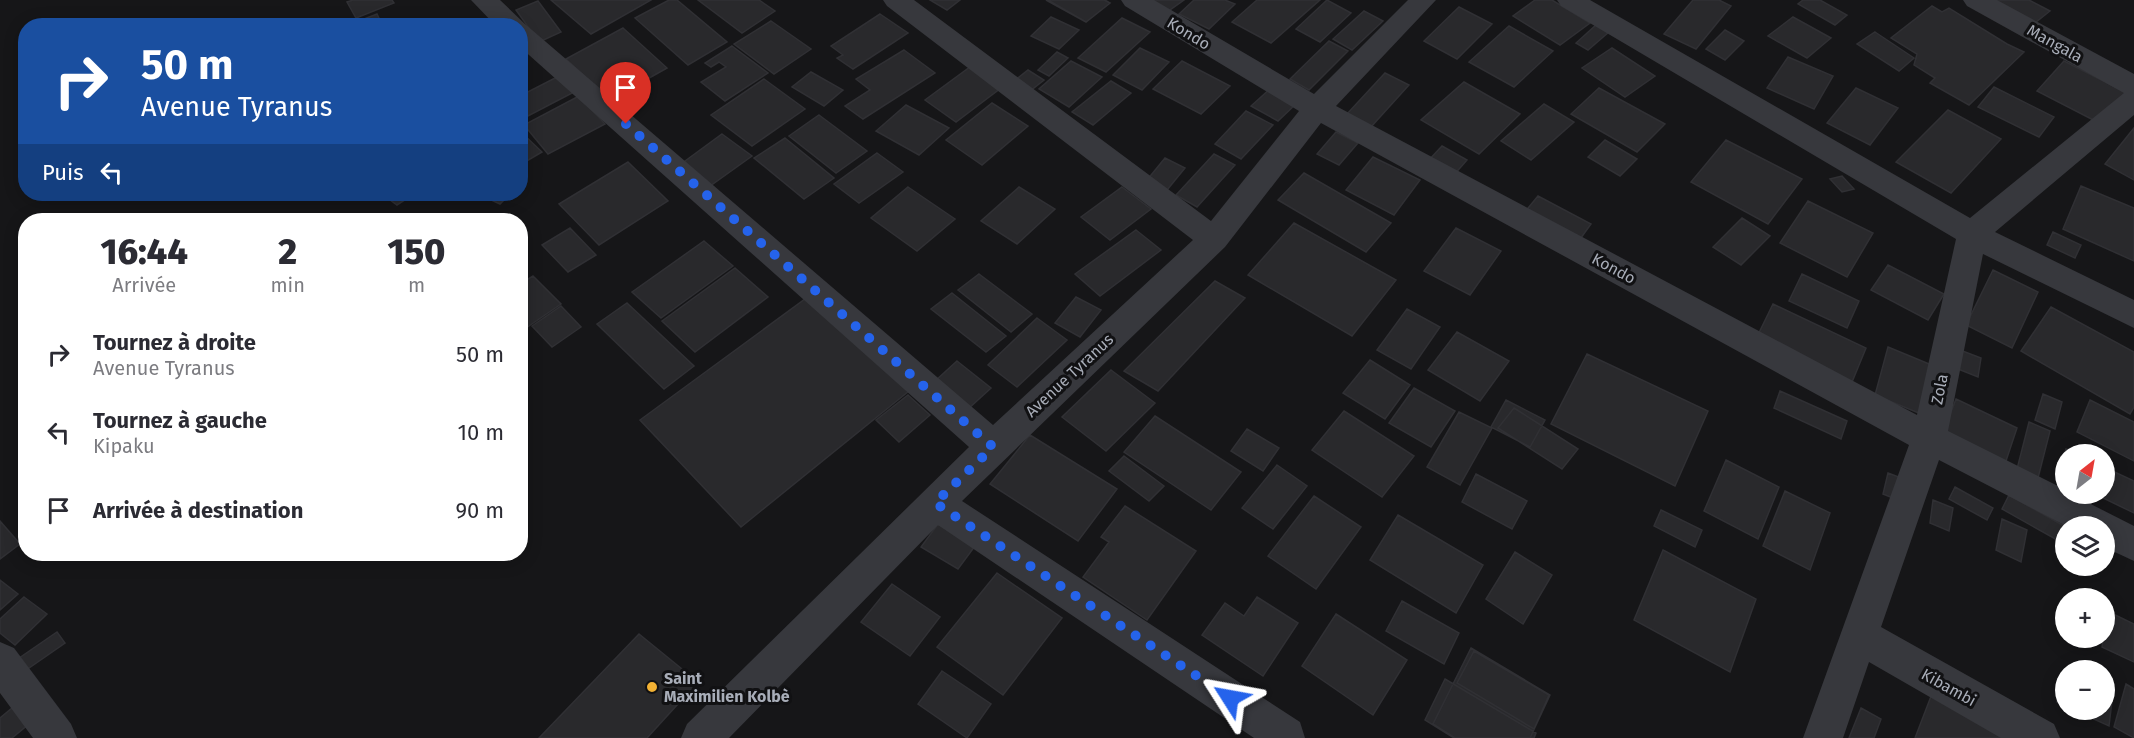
<!DOCTYPE html>
<html lang="fr">
<meta charset="utf-8">
<style>
:root{--surface:#fff;--page:#f7f7f7;--text:#2b2b33;--muted:#7c7c81}
body{margin:0;font-family:"Fira Sans",sans-serif;background:var(--page);color:var(--text);height:100vh;display:flex;flex-direction:column;font-size:22px;white-space:nowrap}
*{box-sizing:border-box;margin:0}
p{font-size:20px;color:var(--muted)}
.icon{flex:none;width:33px;height:33px;fill:none;stroke:currentColor;stroke-width:2;stroke-linecap:round;stroke-linejoin:round}
.map{position:relative;flex:1;overflow:hidden}
.side{position:absolute;left:18px;top:213px;width:510px;height:348px;display:flex;flex-direction:column;background:var(--surface);border-radius:24px;box-shadow:0 3px 15px #0003}
.side>*{flex:none}
.hud{position:absolute;left:18px;top:18px;width:510px;height:183px;border-radius:24px;box-shadow:0 3px 15px #0003;background:#1a4fa0;color:#fff;overflow:hidden}
.needle{width:39px;rotate:31deg}
.buttons{position:absolute;left:2055px;top:444px;display:grid;gap:12px}
.buttons a{display:grid;place-items:center;width:60px;height:60px;border-radius:50%;background:var(--surface);box-shadow:0 3px 15px #0003;font-size:30px}
.pin{position:absolute;display:grid;place-items:center;width:51px;height:51px;color:#fff;margin:-62px -26px;border-radius:50% 50% 50% 0;rotate:-45deg;box-shadow:0 0 6px #0007}
.pin .icon{rotate:45deg}
.me{position:absolute;width:66px;margin:-33px;rotate:304deg;stroke-linejoin:round;filter:drop-shadow(0 0 4px #0008)}
.turn{display:flex;align-items:center;gap:21px;height:126px;padding:0 24px;font-size:27px}
.turn .icon{width:78px;height:78px;stroke-width:2.5}
.turn b{display:block;font-size:42px;line-height:51px}
.then{display:flex;align-items:center;height:57px;padding:0 24px;background:#0003;gap:12px;font-size:22px}
.eta{display:flex;justify-content:space-evenly;align-items:center;height:102px;text-align:center}
.eta b{font-size:36px;font-weight:800;line-height:42px}
ul{padding:0;list-style:none}
li{display:flex;align-items:center;gap:18px;height:78px;padding:0 24px}
li div{flex:1}
li b{display:block;font-size:22px}
li em{font-style:normal}
.map>svg:first-child{display:block}
.building{fill:#29292c;stroke:#303034;stroke-width:1.5}
.lines{fill:none;stroke-linecap:round;stroke-linejoin:round}
.minor{fill:#37383d;fill-rule:evenodd}
.route{stroke:#2563eb;stroke-width:10;stroke-dasharray:0 18}
.poi-dot{fill:#f2b134;stroke:#111113;stroke-width:2}
.labels{text-anchor:middle;stroke-width:6;stroke-linejoin:round;paint-order:stroke}
.street-label{font-size:16px;fill:#a8adb8;stroke:#111113}
.poi-label{font-size:16px;font-weight:bold;fill:#a8adb8;stroke:#111113;text-anchor:start}
</style>
<div class="map">
<svg width="2134" height="738" viewBox="0 0 2134 738">
<rect width="100%" height="100%" fill="#161618"/>
<path class="building" d="M353,0H392L394,3L356,18L347,2Z
M551,0H651L591,34Z
M669,0H677L727,42L688,65L635,18Z
M698,0H759L775,11L742,33Z
M930,0H960L947,10Z
M1046,0H1104L1110,3L1086,22Z
M1048,0H1105L1110,3L1086,22Z
M1149,0H1184L1167,12Z
M1194,0H1225L1235,4L1209,29L1179,14Z
M1257,0H1320L1271,43L1232,22Z
M1327,0L1351,13L1320,42L1296,29Z
M1535,0H1552L1590,23L1560,45L1513,16Z
M1693,0H1719L1731,6L1696,49L1664,34Z
M1803,0H1820L1847,15L1835,25L1798,4Z
M1984,0H2029L2050,11L2031,26Z
M538,1L561,32L539,42L516,10Z
M1932,6L1942,12L1949,8L2007,44L2024,52L1969,105L1930,83L1935,78L1914,65L1917,54L1891,38Z
M1459,7L1492,24L1457,59L1424,41Z
M1364,11L1383,21L1352,50L1333,39Z
M377,14L383,26H346Z
M880,14L908,33L853,69L837,58L843,55L831,46Z
M1051,17L1079,30L1059,49L1031,36Z
M1793,17L1831,38L1807,58L1768,36Z
M1122,18L1150,32L1106,72L1078,58Z
M771,21L811,49L774,74L734,44Z
M1596,25L1609,32L1588,50L1576,43Z
M1509,26L1553,51L1514,87L1469,62Z
M623,28L667,68L610,100L566,59Z
M1725,30L1744,41L1725,60L1706,49Z
M1875,32L1914,58L1899,71L1857,44Z
M1329,41L1348,51L1309,90L1290,79Z
M732,46L768,73L725,101L701,82L726,67L719,62L711,67L705,63Z
M1140,48L1169,62L1142,90L1113,75Z
M1612,48L1655,76L1625,97L1582,68Z
M904,50L935,73L863,119L845,106L870,90L856,79Z
M1057,52L1068,58L1049,76L1038,70Z
M1788,57L1833,76L1814,109L1767,88Z
M1071,61L1102,77L1069,107L1039,89Z
M1182,61L1230,86L1201,114L1153,89Z
M2064,61L2131,95L2105,126L2037,91Z
M970,67L1001,88L956,122L925,100Z
M1028,70L1044,80L1030,91L1014,81Z
M811,72L843,90L824,106L792,87Z
M1385,73L1409,85L1370,128L1346,115Z
M559,76L574,92L524,118L520,114V96Z
M764,79L805,109L752,146L711,115Z
M1111,81L1131,93L1093,125L1072,112Z
M1464,82L1520,114L1479,154L1421,120Z
M1994,87L2054,117L2039,137L1978,107Z
M1271,88L1297,103L1278,121L1251,106Z
M1599,88L1665,124L1637,152L1571,114Z
M1856,88L1898,108L1870,145L1827,123Z
M579,96L605,124L548,154L524,125Z
M992,103L1028,126L982,165L946,140Z
M1544,104L1574,122L1531,160L1501,141Z
M906,105L949,128L919,155L876,131Z
M1948,110L2001,139L1951,193L1896,162Z
M1246,111L1273,125L1241,159L1215,144Z
M819,115L867,151L836,173L789,136Z
M2134,128V180L2105,164Z
M520,131L542,152L520,165Z
M1336,132L1358,143L1339,165L1317,154Z
M722,134L752,156L710,186L681,164Z
M785,138L834,178L804,199L754,158Z
M1605,140L1637,159L1620,176L1588,157Z
M1726,140L1802,179L1768,224L1691,182Z
M1442,146L1467,160L1453,176L1427,162Z
M877,153L903,172L859,203L834,184Z
M1214,154L1235,165L1197,207L1176,195Z
M1373,157L1420,180L1394,215L1346,190Z
M1165,158L1185,168L1167,190L1147,180Z
M628,162L668,201L599,245L559,204Z
M1304,173L1391,223L1366,252L1278,200Z
M1842,176L1854,189L1842,192L1830,179Z
M2081,186L2134,208V261L2063,229Z
M908,187L955,219L917,251L871,218Z
M1019,187L1055,209L1017,244L981,221Z
M1122,187L1151,209L1110,240L1081,217Z
M382,194H414L397,205Z
M492,194H510L500,204L487,198Z
M1538,196L1591,224L1578,242L1524,213Z
M1808,201L1873,233L1847,277L1780,243Z
M1742,218L1770,236L1741,265L1713,247Z
M1294,223L1396,280L1352,336L1248,275Z
M570,228L596,255L568,272L542,245Z
M1456,228L1501,251L1470,295L1424,271Z
M1136,230L1161,250L1100,296L1075,274Z
M2053,232L2081,245L2075,258L2047,245Z
M704,241L733,266L661,318L632,292Z
M1888,265L1944,294L1928,320L1871,290Z
M735,268L768,297L695,352L662,321Z
M1993,270L2038,292L2012,348L1966,325Z
M979,274L1032,314L1011,332L958,290Z
M1802,274L1859,301L1847,328L1789,301Z
M533,276L561,304L520,332V284Z
M1215,281L1245,298L1158,391L1124,371Z
M952,293L1006,336L986,352L931,309Z
M1076,297L1101,310L1080,337L1055,323Z
M805,299L909,391L741,527L640,420Z
M627,303L694,366L664,389L597,324Z
M1773,304L1866,348L1850,387L1755,341Z
M561,306L581,327L552,347L532,326Z
M2051,307L2134,352V407L2130,414L2021,351Z
M1407,309L1440,327L1411,369L1377,350Z
M1037,318L1067,340L1017,387L988,365Z
M1457,332L1509,361L1480,401L1428,370Z
M1888,347L1934,366L1921,414L1875,395Z
M1952,347L1981,358L1978,377L1948,365Z
M1587,354L1708,411L1675,486L1551,424Z
M1370,360L1410,385L1385,419L1343,393Z
M957,361L991,388L968,409L934,382Z
M1111,370L1155,403L1106,451L1062,417Z
M1414,388L1455,411L1431,447L1389,423Z
M1780,391L1847,421L1841,439L1774,408Z
M2043,394L2062,402L2055,429L2035,420Z
M908,395L930,415L899,442L876,420Z
M1956,399L2017,428L2005,464L1943,433Z
M1506,400L1545,420L1530,447L1491,427Z
M2090,400L2134,422V461L2077,432Z
M1514,408L1578,449L1562,469L1498,428Z
M1344,411L1414,456L1382,497L1312,450Z
M1459,412L1492,428L1460,485L1427,467Z
M1155,416L1241,472L1211,510L1124,452Z
M2029,422L2050,431L2038,478L2017,469Z
M1247,429L1279,448L1263,471L1231,451Z
M1030,435L1117,489L1078,541L990,484Z
M2066,449L2079,454H2066V479L2058,475Z
M1124,456L1164,486L1149,501L1109,471Z
M1726,460L1779,487L1758,539L1704,511Z
M1277,465L1307,486L1273,529L1242,508Z
M2104,467L2134,481V513L2095,494H2104Z
M1888,473L1904,479L1900,501L1883,494Z
M1476,474L1527,501L1512,529L1462,502Z
M1955,487L1993,508L1987,520L1949,499Z
M1785,491L1830,513L1810,570L1763,546Z
M2009,495L2066,527V545L2002,509Z
M1314,496L1361,527L1316,589L1268,556Z
M1933,500L1953,508L1949,531L1930,523Z
M1125,506L1196,551L1147,620L1083,577L1109,542L1101,537Z
M1661,510L1702,530L1695,547L1654,526Z
M1398,515L1483,565L1456,613L1370,560Z
M2002,519L2027,530L2021,562L1996,550Z
M0,521L20,544L0,559Z
M938,524L975,546L958,569L921,547Z
M1663,550L1756,599L1730,672L1634,620Z
M1515,552L1552,575L1523,624L1486,599Z
M997,573L1062,618L1003,695L937,647Z
M0,580L18,594L0,610Z
M892,584L940,617L910,656L861,622Z
M24,597L47,614L15,645L0,633V619Z
M1257,597L1298,623L1263,676L1202,635L1225,603L1244,616Z
M1402,601L1459,633L1444,664L1386,631Z
M2107,611L2134,624V662L2102,647Z
M1336,614L1407,660L1373,715L1302,666Z
M57,632L65,643L19,675L12,663Z
M639,634L698,682L647,738H539Z
M1471,648L1550,695L1530,738H1455L1433,724Z
M1474,651L1549,695L1534,729L1457,683Z
M942,671L991,704L967,738L918,704Z
M2060,677L2066,680V706L2057,702Z
M1445,679L1536,733L1534,738H1454L1425,720Z
M2126,684L2134,689V738L2114,727Z
M1933,691L2013,738H1915Z
M2104,698L2112,701L2109,726L2074,710H2104Z
M12,708L29,724L12,738H0V718Z
M1861,708L1881,719L1874,738H1849Z"/>
<g class="lines">
<path class="minor" d="M471,0H500L525,24L993,425L1193,240L887,6L883,0H914L1211,221L1299,111L1125,6L1121,0H1154L1314,94L1408,0H1436L1336,106L1917,415L1956,239L1561,6L1557,0H1590L1970,218L2124,93L1967,6L1963,0H1997L2134,74V115L1995,232L2134,300V328L1983,254L1948,431L2066,490V494H2071L2134,526V561L2104,547V526H2066L1939,460L1881,627L2054,724L2060,738H2001L1869,662L1843,738H1803L1909,445L1321,123L1225,247L962,501L1300,722L1305,738H1254L938,525L729,738H681L687,724L969,447L520,47V26H496Z
M0,642L14,648L71,724L77,738H33L0,693Z"/>
</g>
<g class="lines">
<path class="route" d="M626,124L993,447L935,503L1230,698"/>
</g>
<circle class="poi-dot" cx="652" cy="687" r="6"/>
<g class="labels">
<g class="street-label">
<text transform="translate(1189 33) rotate(31)" y="6">Kondo</text>
<text transform="translate(2055 43) rotate(29)" y="6">Mangala</text>
<text transform="translate(1614 268) rotate(28)" y="6">Kondo</text>
<text transform="translate(1069 375) rotate(-43)" y="6">Avenue Tyranus</text>
<text transform="translate(1939 389) rotate(-79)" y="6">Zola</text>
<text transform="translate(1949 687) rotate(29)" y="6">Kibambi</text>
</g>
<g class="poi-label">
<text x="664" y="684">Saint<tspan x="664" dy="18">Maximilien Kolbè</tspan></text>
</g>
</g>
</svg>
<div class="buttons">
<a><svg class="needle" viewBox="-14 -14 28 28"><path d="M0-13l5 13h-10z" fill="#e53935"/><path d="M0 13l5-13h-10z" fill="#7c7c81"/></svg></a>
<a><svg class="icon" aria-label="layers" viewBox="0 0 24 24"><path d="M12 4l9 5-9 5-9-5zM3 14l9 5 9-5"/></svg></a>
<a>+</a>
<a>−</a>
</div>
<div class="pin" style="left:626px;top:124px;background:#d93025"><svg class="icon" aria-label="arrive" viewBox="0 0 24 24"><path d="M6 21V4h12l-3 4 3 4H6"/></svg></div>
<svg class="me" style="left:1230px;top:698px" viewBox="-20 -20 40 40"><path d="M0-17L14 15 0 8-14 15z" fill="#2563eb" stroke="#fff" stroke-width="4"/></svg>
<div class="hud">
<div class="turn"><svg class="icon" aria-label="right" viewBox="0 0 24 24"><path d="M7 20v-9h11M14 6l5 5-5 5"/></svg><div><b>50 m</b>Avenue Tyranus</div></div>
<div class="then">Puis<svg class="icon" aria-label="left" viewBox="0 0 24 24"><path d="M17 20v-9H6M10 6l-5 5 5 5"/></svg></div>
</div>
<section class="side">
<div class="eta">
<div><b>16:44</b><p>Arrivée</p></div>
<div><b>2</b><p>min</p></div>
<div><b>150</b><p>m</p></div>
</div>
<ul>
<li><svg class="icon" aria-label="right" viewBox="0 0 24 24"><path d="M7 20v-9h11M14 6l5 5-5 5"/></svg><div><b>Tournez à droite</b><p>Avenue Tyranus</p></div><em>50 m</em></li>
<li><svg class="icon" aria-label="left" viewBox="0 0 24 24"><path d="M17 20v-9H6M10 6l-5 5 5 5"/></svg><div><b>Tournez à gauche</b><p>Kipaku</p></div><em>10 m</em></li>
<li><svg class="icon" aria-label="arrive" viewBox="0 0 24 24"><path d="M6 21V4h12l-3 4 3 4H6"/></svg><div><b>Arrivée à destination</b></div><em>90 m</em></li>
</ul>
</section>
</div>
